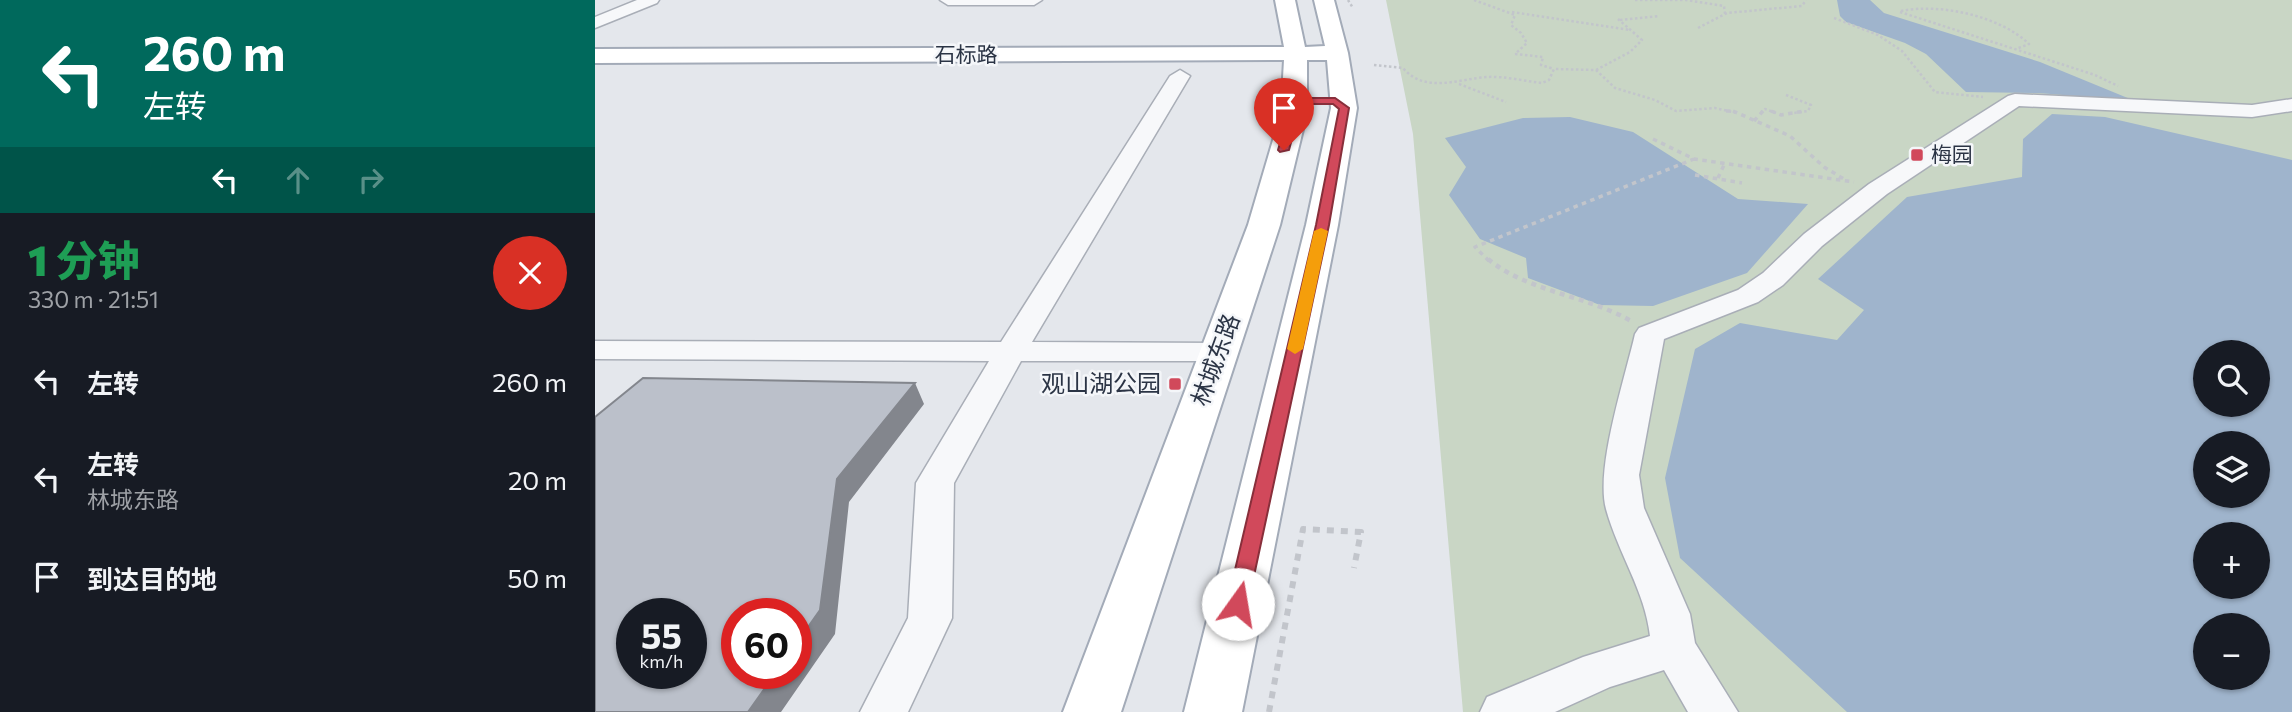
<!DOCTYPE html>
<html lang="zh">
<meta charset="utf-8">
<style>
:root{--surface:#171b24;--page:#20242c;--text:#f1f3f6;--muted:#9ea1a6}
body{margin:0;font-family:Commissioner,"Noto Sans SC",sans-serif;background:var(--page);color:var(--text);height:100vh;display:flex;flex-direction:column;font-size:26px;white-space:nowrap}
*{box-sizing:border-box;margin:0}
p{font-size:23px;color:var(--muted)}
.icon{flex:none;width:38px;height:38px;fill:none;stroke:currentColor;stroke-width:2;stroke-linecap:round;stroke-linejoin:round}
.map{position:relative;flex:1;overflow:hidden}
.side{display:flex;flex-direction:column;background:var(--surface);width:595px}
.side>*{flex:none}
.guide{background:#00695c;color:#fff;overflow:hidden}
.buttons{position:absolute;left:1598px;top:340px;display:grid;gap:14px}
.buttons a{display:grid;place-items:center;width:77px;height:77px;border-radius:50%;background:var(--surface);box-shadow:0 2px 5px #0004;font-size:35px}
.speed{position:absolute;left:21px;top:598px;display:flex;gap:14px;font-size:35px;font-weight:700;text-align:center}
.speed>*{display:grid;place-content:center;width:91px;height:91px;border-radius:50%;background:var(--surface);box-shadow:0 2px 5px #0004;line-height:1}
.speed small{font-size:18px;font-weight:400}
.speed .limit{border:10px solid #d22;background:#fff;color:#111}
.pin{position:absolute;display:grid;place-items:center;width:60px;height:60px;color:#fff;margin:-72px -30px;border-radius:50% 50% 50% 0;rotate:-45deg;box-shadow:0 0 7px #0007}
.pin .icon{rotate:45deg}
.me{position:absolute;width:77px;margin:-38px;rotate:13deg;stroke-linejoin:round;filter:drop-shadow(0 0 5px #0008)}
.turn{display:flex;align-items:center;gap:24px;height:147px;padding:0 28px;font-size:32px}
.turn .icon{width:91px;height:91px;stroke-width:2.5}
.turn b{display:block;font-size:49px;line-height:60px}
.lanes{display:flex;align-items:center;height:66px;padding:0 28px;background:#0003;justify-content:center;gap:35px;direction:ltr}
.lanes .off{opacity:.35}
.round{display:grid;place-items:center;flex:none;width:74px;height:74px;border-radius:37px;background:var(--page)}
.headline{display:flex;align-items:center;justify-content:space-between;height:119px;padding:0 28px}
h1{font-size:42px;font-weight:800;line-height:52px;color:#1e9e55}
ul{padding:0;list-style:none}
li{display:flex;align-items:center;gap:21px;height:98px;padding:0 28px}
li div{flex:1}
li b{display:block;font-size:26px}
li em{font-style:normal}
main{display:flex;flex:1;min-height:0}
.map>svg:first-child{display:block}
.green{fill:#c9d6c5;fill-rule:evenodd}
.water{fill:#9fb4cc;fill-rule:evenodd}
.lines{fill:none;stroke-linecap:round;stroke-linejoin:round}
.minor-casing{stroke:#a9aeb7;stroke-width:3}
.major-casing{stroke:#a3abb8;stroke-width:4}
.path-far3{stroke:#c2c5cb;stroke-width:2.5;stroke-dasharray:2.5 2.5;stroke-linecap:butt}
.path-far2{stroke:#c2c5cb;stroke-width:3.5;stroke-dasharray:4.5 4.5;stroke-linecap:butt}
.path-far1{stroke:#c2c5cb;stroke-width:4.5;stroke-dasharray:5 5;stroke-linecap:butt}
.path{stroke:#c2c5cb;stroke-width:6;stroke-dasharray:7 7;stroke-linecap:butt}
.minor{fill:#f7f8fa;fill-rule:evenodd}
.major{fill:#fff;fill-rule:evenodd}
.shaded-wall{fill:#83868d}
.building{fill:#bbc0ca;stroke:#83868d;stroke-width:2;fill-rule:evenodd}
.route{fill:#d1495b;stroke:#882f3b;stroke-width:2}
.slow{fill:#f59e0b}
.poi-dot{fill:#d1495b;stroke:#f4f6f9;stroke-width:2.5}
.labels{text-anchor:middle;stroke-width:5;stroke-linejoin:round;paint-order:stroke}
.far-street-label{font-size:21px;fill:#2b3445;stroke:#f4f6f9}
.far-poi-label{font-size:21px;fill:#2b3445;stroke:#f4f6f9;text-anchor:start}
.street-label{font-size:24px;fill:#2b3445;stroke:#f4f6f9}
.poi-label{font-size:24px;fill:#2b3445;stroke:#f4f6f9;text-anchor:end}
</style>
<main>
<section class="side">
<div class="guide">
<div class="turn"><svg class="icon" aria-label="left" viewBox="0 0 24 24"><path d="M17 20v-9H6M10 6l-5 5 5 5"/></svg><div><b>260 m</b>左转</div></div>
<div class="lanes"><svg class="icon" aria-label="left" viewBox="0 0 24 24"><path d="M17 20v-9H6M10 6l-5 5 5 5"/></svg><svg class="icon off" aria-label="ahead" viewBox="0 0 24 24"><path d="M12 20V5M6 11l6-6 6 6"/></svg><svg class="icon off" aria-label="right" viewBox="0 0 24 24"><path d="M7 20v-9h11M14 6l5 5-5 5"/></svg></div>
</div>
<div class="headline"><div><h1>1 分钟</h1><p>330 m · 21:51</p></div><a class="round" style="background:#d93025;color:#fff"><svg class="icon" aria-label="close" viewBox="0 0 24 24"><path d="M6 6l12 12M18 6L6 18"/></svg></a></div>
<ul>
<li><svg class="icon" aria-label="left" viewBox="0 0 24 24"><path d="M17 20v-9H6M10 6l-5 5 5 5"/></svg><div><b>左转</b></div><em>260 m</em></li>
<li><svg class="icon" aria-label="left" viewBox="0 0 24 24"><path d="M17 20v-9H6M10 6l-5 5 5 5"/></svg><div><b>左转</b><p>林城东路</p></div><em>20 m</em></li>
<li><svg class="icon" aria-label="arrive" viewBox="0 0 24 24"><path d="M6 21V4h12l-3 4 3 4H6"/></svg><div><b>到达目的地</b></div><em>50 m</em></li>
</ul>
</section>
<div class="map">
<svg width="1697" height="712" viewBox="0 0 1697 712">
<rect width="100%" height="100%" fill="#e4e7ec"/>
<path class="green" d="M791,0H1697V712H868L818,134ZM1610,352H1662V404H1610ZM1610,443H1662V495H1610ZM1610,534H1662V586H1610ZM1610,625H1662V677H1610Z"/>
<path class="water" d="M1242,0H1275L1289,13L1445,62L1540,101L1444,93L1371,92L1331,54L1310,43L1251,22L1245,16Z
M1457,114L1510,117L1697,160V712H1252L1085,558L1070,478L1100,349L1145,323L1242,340L1269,310L1223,279L1312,197L1427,177L1428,139ZM1610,352H1662V404H1610ZM1610,443H1662V495H1610ZM1610,534H1662V586H1610ZM1610,625H1662V677H1610Z
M975,117L1038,132L1143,199L1213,204L1152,273L1058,306L1005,305L933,278L931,258L885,239L854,195L871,167L850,138L928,118Z"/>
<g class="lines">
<defs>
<path id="minor" d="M42,0H64L62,3L0,28V17Z
M345,0H447L439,5H353Z
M585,70L595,76L437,342L623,343L634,345L639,352L634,359L623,361H426L359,483L357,618L313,712H265L313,618L321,483L394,361L0,359V341L406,342L575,76Z
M1420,94L1657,105L1697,99V111L1657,117L1424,106L1292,194L1227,246L1188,285L1163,302L1069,339L1044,475L1049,508L1095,614L1100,643L1143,712H1093L1069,670L1015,687L960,712H885L892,697L988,657L1055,636C1050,591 1023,553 1011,509C1000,468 1030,378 1040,334L1044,328L1143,290L1168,273L1209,234L1274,184L1413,96Z"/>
<path id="major" d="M680,0H700L710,47L730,46L719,0H739L753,53L762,108L743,225L647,712H589L711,225L736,108L732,60H712V113L685,225L526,712H468L653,225L686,113L689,60L0,63V49L689,47Z"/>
</defs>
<use href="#minor" class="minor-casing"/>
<use href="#major" class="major-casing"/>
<path class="path-far3" d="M753,0L758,8
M879,0L920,15L916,25L926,33L932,43L920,54
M1040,0H1091L1129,6L1130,14
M1306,11C1345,3 1405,16 1434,44L1421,49
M917,12L1035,30
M1305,12L1500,75L1523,86
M1239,18L1283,35L1307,51L1340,92L1388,97
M1025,20L1064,16
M1103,28L1132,13L1207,6L1211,0
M920,54L948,57L946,65L959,69
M779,65L808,68C830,94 863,79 892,77C909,76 929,81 947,83L954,80L959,69L1001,70L1020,88L1060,100L1081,111L1120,108L1142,113
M1001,70L1035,52L1047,40L1023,19
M864,84L911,102
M1191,95L1216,105L1213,111L1199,113
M1166,113L1170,109L1181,113"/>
<path class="path-far2" d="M1131,111H1136
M1138,111L1195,136L1229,167L1249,179
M1176,111L1186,115L1210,111
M1159,121L1168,111
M1058,139L1099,159L1259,182
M1100,175L1147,183
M1123,178L1129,165
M894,261L880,247L1099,159"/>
<path class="path-far1" d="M893,259C933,292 991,295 1036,321"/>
<path class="path" d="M674,712L708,529L766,532L759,568"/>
<use href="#minor" class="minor"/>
<use href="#major" class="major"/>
</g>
<path class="shaded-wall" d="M320,383L329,404L254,502L240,634L186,712H153L180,674H201V644L242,479Z"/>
<path class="building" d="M48,378L320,383L242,479L225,610L201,644V614H142V674H180L153,712H0V417ZM37,614H96V674H37Z"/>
<path class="route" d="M706,98H740L754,108L734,225L653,604L650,610L643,612L635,610L632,604L721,225L744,109L738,104H713L704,113L694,150L685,152L683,150L694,113Z"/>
<path class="slow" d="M726,228L733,231L708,349L700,354L692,349L719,231Z"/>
<g class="poi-dot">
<rect x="1315" y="148" width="14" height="14" rx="3.5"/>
<rect x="573" y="377" width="14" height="14" rx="3.5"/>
</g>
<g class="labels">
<g class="far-street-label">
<text x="371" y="62">石标路</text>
</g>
<g class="far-poi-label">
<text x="1336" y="162">梅园</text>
</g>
<g class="street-label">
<text transform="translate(621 360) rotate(-70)" y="8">林城东路</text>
</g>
<g class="poi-label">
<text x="566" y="392">观山湖公园</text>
</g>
</g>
</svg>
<div class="buttons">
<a><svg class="icon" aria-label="search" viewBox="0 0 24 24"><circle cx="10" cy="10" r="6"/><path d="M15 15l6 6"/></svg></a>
<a><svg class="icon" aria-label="layers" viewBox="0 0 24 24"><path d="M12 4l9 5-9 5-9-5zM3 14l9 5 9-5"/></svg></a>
<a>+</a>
<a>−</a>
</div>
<div class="speed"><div>55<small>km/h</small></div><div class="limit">60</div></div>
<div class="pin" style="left:689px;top:150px;background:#d93025"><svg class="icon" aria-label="arrive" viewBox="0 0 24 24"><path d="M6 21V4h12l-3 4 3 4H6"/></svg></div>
<svg class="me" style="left:643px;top:604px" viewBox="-20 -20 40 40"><circle r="19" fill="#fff"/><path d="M0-13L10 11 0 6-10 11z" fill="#d1495b"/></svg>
</div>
</main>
